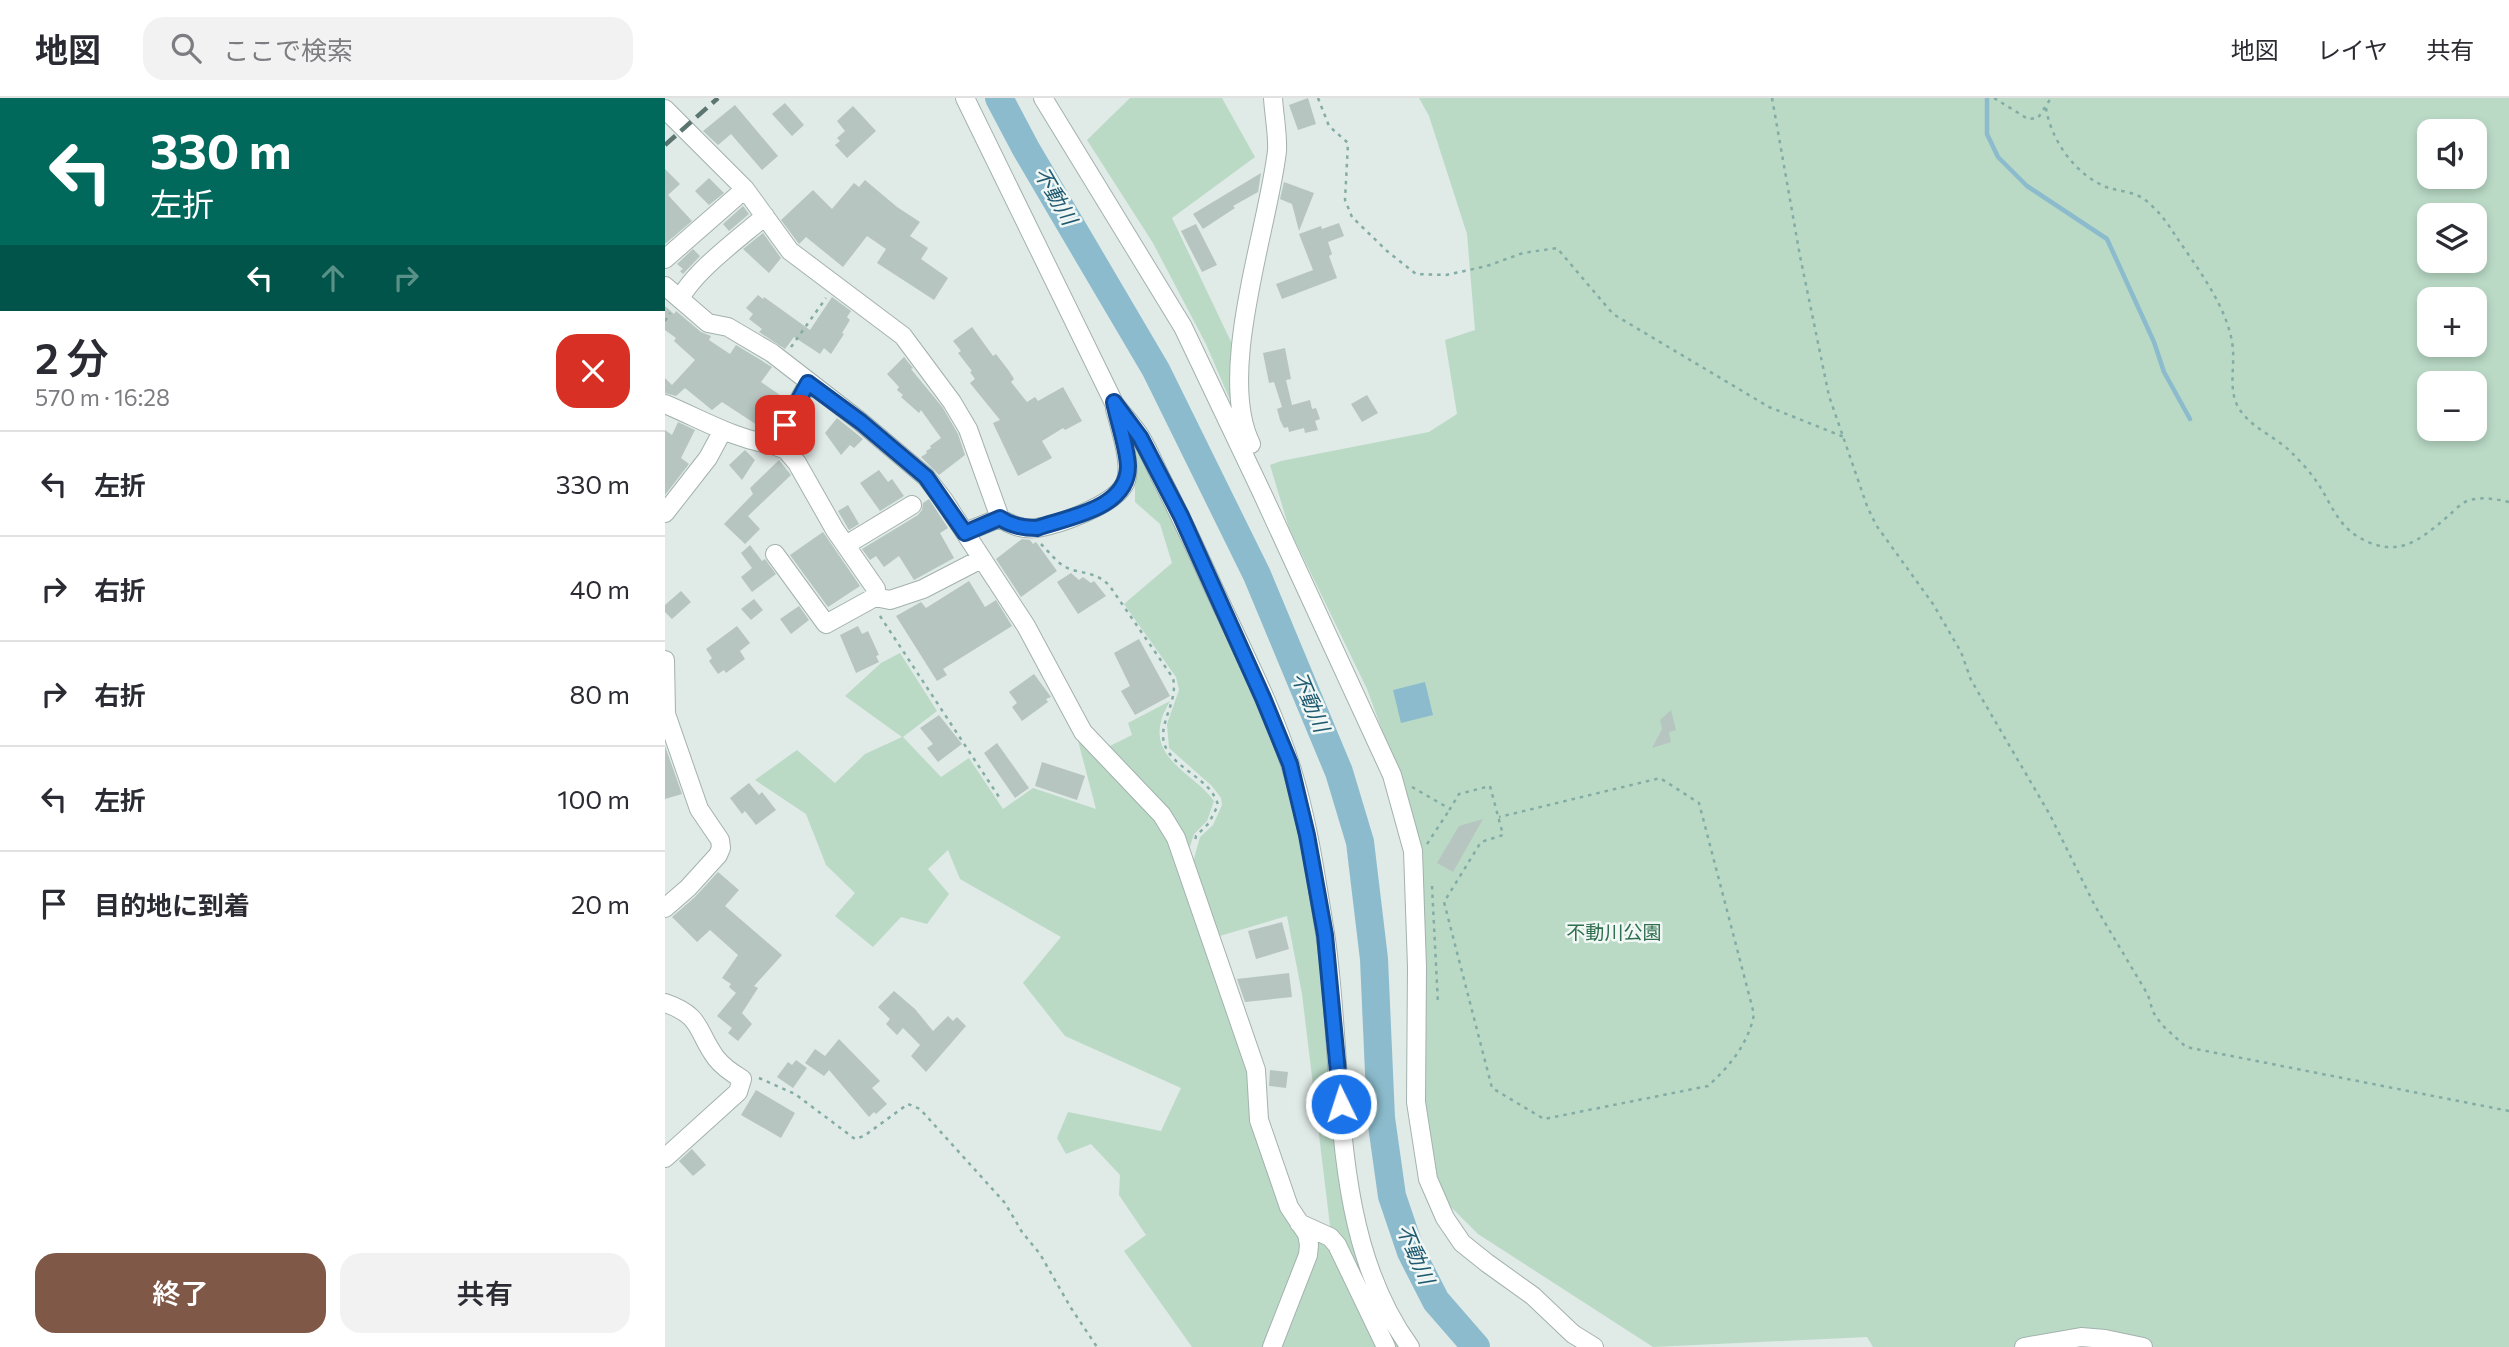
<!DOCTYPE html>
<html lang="ja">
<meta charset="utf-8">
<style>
:root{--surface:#fff;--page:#f2f2f3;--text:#2b2b33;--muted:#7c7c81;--line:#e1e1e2;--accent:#805847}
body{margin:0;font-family:Commissioner,"Noto Sans JP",sans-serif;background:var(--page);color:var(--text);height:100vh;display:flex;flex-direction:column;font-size:26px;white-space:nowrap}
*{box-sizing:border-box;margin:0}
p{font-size:23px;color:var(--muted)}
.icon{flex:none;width:38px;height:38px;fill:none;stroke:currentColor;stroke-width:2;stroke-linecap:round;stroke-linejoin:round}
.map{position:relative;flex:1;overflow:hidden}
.panel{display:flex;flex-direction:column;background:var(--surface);width:665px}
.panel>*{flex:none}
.top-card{background:#00695c;color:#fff;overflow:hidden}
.buttons{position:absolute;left:1752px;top:21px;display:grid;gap:14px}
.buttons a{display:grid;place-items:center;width:70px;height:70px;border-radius:14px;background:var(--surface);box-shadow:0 4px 10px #0003;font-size:35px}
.pin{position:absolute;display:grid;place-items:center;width:60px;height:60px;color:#fff;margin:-30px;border-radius:14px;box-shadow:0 4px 10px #0006}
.me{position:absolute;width:77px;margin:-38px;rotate:356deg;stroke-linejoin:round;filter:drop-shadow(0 0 5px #0008)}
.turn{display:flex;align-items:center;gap:24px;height:147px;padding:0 35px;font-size:32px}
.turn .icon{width:91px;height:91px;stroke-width:2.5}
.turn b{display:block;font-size:49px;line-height:60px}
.lanes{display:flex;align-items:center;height:66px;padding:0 35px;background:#0003;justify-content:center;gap:35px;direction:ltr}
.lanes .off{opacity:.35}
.round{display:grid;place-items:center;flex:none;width:74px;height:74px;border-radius:21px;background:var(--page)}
.head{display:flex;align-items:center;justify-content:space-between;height:119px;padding:0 35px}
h1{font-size:42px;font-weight:600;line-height:52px}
.cta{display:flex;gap:14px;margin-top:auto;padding:14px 35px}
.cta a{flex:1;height:80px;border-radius:21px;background:var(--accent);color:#fff;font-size:28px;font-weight:600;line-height:80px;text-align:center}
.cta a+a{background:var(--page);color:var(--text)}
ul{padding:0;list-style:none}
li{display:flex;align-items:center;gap:21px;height:105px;padding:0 35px;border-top:2px solid var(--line)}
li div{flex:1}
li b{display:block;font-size:26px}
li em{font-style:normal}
header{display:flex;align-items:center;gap:42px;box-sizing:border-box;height:98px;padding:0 35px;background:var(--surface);border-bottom:2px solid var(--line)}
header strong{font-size:33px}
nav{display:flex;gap:38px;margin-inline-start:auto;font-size:24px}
.search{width:490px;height:63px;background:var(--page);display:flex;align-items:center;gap:18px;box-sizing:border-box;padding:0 24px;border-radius:21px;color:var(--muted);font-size:26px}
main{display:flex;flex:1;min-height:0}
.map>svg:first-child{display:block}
.green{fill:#badac6;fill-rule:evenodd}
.water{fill:#8bbbcc}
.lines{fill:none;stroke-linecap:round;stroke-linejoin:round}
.stream{stroke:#8bbbcc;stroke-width:4.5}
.river{stroke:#8bbbcc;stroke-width:28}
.building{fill:#b6c5c0}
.minor-casing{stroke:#a3b2ae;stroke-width:20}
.path{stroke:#83aca4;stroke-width:2.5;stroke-dasharray:3.5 5;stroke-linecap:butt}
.minor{stroke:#fff;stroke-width:18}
.rail{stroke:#5c7571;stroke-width:4.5;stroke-dasharray:14 7;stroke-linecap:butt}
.route-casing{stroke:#114b97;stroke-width:18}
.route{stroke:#1a73e8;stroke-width:12}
.labels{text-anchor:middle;stroke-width:5;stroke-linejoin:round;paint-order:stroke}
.park-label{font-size:19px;fill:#2f6e4e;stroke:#f0f7f4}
.water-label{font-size:21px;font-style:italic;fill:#205b72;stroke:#f0f7f4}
</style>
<header>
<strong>地図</strong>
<div class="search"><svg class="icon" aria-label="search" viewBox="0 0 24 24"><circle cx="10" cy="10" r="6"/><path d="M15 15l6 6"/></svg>ここで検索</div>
<nav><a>地図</a><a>レイヤ</a><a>共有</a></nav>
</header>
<main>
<section class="panel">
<div class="top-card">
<div class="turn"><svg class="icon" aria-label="left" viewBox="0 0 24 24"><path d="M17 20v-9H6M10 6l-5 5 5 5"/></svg><div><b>330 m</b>左折</div></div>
<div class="lanes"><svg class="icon" aria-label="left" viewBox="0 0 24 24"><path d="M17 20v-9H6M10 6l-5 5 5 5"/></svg><svg class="icon off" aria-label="ahead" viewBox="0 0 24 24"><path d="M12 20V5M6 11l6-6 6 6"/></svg><svg class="icon off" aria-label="right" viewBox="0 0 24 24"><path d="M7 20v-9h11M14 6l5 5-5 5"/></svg></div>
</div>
<div class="head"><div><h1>2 分</h1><p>570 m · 16:28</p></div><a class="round" style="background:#d93025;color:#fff"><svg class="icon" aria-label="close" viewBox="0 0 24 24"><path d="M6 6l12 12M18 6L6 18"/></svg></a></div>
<ul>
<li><svg class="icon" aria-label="left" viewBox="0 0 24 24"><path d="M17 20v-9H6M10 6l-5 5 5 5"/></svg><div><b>左折</b></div><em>330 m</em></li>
<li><svg class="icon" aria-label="right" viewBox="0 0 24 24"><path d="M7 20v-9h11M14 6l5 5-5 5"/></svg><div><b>右折</b></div><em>40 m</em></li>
<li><svg class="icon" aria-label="right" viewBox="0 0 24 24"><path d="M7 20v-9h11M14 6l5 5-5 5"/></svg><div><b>右折</b></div><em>80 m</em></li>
<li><svg class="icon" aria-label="left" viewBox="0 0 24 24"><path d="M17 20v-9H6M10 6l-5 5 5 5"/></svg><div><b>左折</b></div><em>100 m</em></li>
<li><svg class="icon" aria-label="arrive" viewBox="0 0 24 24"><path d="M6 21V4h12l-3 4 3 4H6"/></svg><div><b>目的地に到着</b></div><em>20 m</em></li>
</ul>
<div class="cta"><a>終了</a><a>共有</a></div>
</section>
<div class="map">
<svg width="1844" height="1249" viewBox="0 0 1844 1249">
<rect width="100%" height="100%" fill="#e0eae7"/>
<path class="green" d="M465,0H557L590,59L507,120L570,252L571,316L541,246L488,145L422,42Z
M754,0H1844V1249H1208L1202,1239L988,1249L813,1136L782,1105L774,1087L760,1034L757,1004L759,796L754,752L747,714L702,591L624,430L605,367L616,363L764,334L792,316L780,242L810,232L802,136L764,18ZM1764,33H1810V79H1764ZM1764,117H1810V163H1764ZM1764,201H1810V247H1764ZM1764,285H1810V331H1764Z
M456,327L470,343L509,421L592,602L619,668L636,738L653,838L679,1091L737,1249H726L666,1136L637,896L622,818L548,840L527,768L535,739L548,727L557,707L556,700L547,688L504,650L502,626L514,592L511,579L459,506L507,465L495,426L470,404V377Z
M235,555L272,613L238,639L276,679L304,660L338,711L368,690L431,711L411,635L457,680L507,742L640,1147L602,1249H527L459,1153L481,1137L454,1097L455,1077L426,1046L401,1056L392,1040L403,1014L496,1033L516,990L400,938L358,885L396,839L295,781L283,752L263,771L284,796L262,826L236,819L208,849L170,818L190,795L161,767L141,716L90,682L132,652L170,685L200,656L237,639L180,598L216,565Z
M505,603C502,609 497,617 496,624C486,662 531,677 549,703L542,723L529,736L521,761L439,651L467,637L463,625Z
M648,1136L663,1141L714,1249H615Z"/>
<path class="water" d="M760,584L768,617L736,625L728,592Z"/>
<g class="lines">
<path class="stream" d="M1322,0V36L1333,59L1362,88L1442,141L1489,244L1499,274L1525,321"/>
<path class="river" d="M334,0L361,51L491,272L592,477L674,674L695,744L709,861L716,1020L727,1098L746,1154L771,1203L811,1249"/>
</g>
<path class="building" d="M643,0L651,26L633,32L624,7Z
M120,5L139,27L127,38L107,16Z
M70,7L113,58L97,72L66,36L53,47L38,33Z
M188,8L211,33L182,60L170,47L175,43L172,40L180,33L172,23Z
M0,71L15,86L3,97L27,123L0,146Z
M596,75L593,94L568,108L570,110L538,131L528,116Z
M44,80L59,95L44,107L30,93Z
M200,82L232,109L255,124L245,138L263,150L256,161L283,180L269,202L212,165L221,151L202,138L178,169L141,139L134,146L116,122L148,92L167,111L189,85L194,89Z
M619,84L649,95L634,133L627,106L615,101Z
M78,108L84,116L64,133L58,126Z
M674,125L679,138L663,144L667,156L664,158L672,180L617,201L611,186L648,172L634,136L656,128L657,131Z
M531,126L552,167L537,174L516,133Z
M98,135L116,160L104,175L78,151Z
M28,151L35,158L18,176L15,173L18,171L12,166Z
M93,197L98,201L99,199L145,232L167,199L186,213L182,219L185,222L177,235L179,236L166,256L159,250L155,256L129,239L120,251L94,234L97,231L84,221L88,216L81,210Z
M0,208L9,216L11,213L36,234L46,238L44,242L65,256L71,247L107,269L96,284L121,301L103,334L57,304L47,312L20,290L11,298L0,295V280L7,287L30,262L9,243L11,240L0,232Z
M307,229L328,258L331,256L344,273L349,281L346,284L362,304L370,299L373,303L398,289L417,323L400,332L398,330L377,343L387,360L353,378L328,325L335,322L305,285L310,281L305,274L307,273L293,255L296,253L288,243Z
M620,250L626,281L621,282L627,307L645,302L647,311L651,310L655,321L650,323L653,332L640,335L639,330L624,334L623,329L619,330L615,322L612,311L617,309L609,284L604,285L598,255Z
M239,259L248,270L246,271L278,310L293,336L300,357L274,377L256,359L262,355L261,353L266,350L265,348L276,340L256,312L254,315L236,299L238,297L232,292L234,289L222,276Z
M702,297L713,315L697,324L686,306Z
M172,320L198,341L189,350L185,347L176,357L160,335Z
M13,324L30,332L16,360L24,366L0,397V332L7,337Z
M80,352L90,362L77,382L64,367Z
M114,362L126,377L83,418L95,431L80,446L59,426L88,396L85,390Z
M214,372L223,384L227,381L239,398L215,413L195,385Z
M264,401L283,430L275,435L289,460L249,482L234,458L219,469L211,458L205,462L197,451L253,417L257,412L258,405Z
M183,407L194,426L184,432L173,413Z
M158,434L195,488L163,509L125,457Z
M357,441L365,442L368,446L371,444L392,473L356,499L331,461Z
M85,447L97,463L100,461L111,476L87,494L76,479L87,470L76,455Z
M406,475L414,482L418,479L426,485L429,483L441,498L413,516L392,484Z
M304,483L320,509L331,502L347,528L278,571L282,577L272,583L231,518L256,504L261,510Z
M16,493L26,504L7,521L0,514V507Z
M89,501L98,512L86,522L76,511Z
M134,508L144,522L126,536L115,521Z
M72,528L85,545L75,553L80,561L61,575L59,572L53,576L44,563L47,560L41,551Z
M193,528L197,536L203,533L214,557L211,558L214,564L191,575L175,537Z
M474,541L505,598L470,617L456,593L465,588L449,555Z
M369,576L386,599L381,601L383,604L357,623L347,609L352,605L344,594Z
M1006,612L1011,632L1004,634L1006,644L987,650L997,631L995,622Z
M274,617L297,646L273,664L262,650L268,646L255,630Z
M332,645L364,690L350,700L319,655Z
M0,648L17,696L0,701Z
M377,664L420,678L412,702L370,688Z
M84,685L94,697L97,694L111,712L91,727L80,713L77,716L65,700Z
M818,721L788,774L772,765L794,728Z
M53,774L74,792L60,808L117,857L89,888L93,890L77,915L87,926L73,943L63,935L67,930L52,918L71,895L64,889L66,886L57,880L73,857L45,832L32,844L7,819L30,799Z
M617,824L624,851L591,861L583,833Z
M624,875L627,899L580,904L572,881Z
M229,893L250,911L268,933L283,918L288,923L292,919L301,928L261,974L246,958L255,947L238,930L232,937L221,926L225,921L213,909Z
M174,941L215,983L207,990L222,1006L211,1016L209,1014L204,1019L164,972L159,978L140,965L150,951L160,958Z
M131,962L142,970L128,990L112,979L123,964L127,967Z
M605,972L623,974L621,990L604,988Z
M91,992L130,1015L116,1040L76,1017Z
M27,1051L41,1067L28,1078L14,1063Z"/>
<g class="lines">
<defs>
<path id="minor" d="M300,0L449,305C457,316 467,326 475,338C483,351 489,366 496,380C513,413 529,447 544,480C572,542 606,605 626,669C643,723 651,780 660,835C681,969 661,1134 745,1249
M378,0L518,229L597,395L727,677L748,753L752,869L751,1004L763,1081L780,1120L797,1145L822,1165L868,1198L908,1236L929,1249
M0,11L80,91L125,153L238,238L287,304L303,331L335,420L300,434
M0,161L80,91
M0,188L43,225L63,229L107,255L196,324L261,379L278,401L361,528L418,634L497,717L511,740L591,972L594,1022L624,1109L642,1136L644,1147L643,1157L607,1249
M15,201C29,173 76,139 100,118
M0,306C38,322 67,340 108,347L143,286
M586,346C551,276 603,131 612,53C613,36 609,17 608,0
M108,347L121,352L132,365L170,432L211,491L210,499L161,526L110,456
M0,415L43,360L57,334
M335,420C345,427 359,432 371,430C393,427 450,407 460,385C468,368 455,330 450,311
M181,447L247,407
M210,499L225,502L258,491L316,461
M0,562L1,616L34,711L55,742L56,750L53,757L23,790L0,810
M0,905C38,918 31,933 51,960C58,969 67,975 77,981L73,994L0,1060
M634,1125L665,1139L672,1147L721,1249
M1359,1249L1416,1239L1440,1241L1478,1249"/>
</defs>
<use href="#minor" class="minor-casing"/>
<path class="path" d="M653,0L664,28L683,45L680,102L687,119L722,153L751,176L781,177L822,168L858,155L892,150L948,216L1104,309L1179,339
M1107,0L1135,158L1164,298L1202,408L1211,427L1268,506L1296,554L1306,582L1385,717L1430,808L1483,897L1488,914L1497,927L1521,949L1844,1013
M1329,0L1363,21L1373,20L1386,0
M1381,10C1386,43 1412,79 1444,90C1455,93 1469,94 1479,101C1492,111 1502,124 1510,137C1531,168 1561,207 1567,244C1571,264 1563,288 1572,307C1584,330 1611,338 1628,356C1636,364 1645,374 1652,384C1666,405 1673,429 1697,441C1733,460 1754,443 1782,419C1788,414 1795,406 1802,403C1816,398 1830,401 1844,404
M0,223L5,215
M126,249L161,200
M376,446C383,453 390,462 397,467C412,477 427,471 444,487L508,580C514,605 490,628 501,650C513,673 546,681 553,707L544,725L531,738L530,743
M215,518L334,699
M747,689L785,711L794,696L825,688L838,737L816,744L779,804L827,990L879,1021L1043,988C1064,969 1084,945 1089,916L1034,705L995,680L834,719
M762,746L785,711
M767,788L773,906
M94,980L130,996L190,1041L199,1038L243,1006L255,1011L340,1105L357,1134L375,1156L406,1210L432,1249"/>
<use href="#minor" class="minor"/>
<path class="rail" d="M0,47L53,0"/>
</g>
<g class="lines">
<defs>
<path id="route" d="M120,327L143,285L196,324L261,379L300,435L335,420C346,428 359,430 372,430C403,419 463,411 463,368C462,348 453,324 449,304L475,339L516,418L598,600L625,666L642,737L660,837L676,1006"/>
</defs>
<use href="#route" class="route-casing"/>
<use href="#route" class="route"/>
</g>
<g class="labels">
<g class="park-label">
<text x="949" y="841">不動川公園</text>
</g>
<g class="water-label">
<text transform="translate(390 98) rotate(60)" y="7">不動川</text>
<text transform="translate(645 604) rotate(67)" y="7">不動川</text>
<text transform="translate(750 1156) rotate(67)" y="7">不動川</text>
</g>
</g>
</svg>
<div class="buttons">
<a><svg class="icon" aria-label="sound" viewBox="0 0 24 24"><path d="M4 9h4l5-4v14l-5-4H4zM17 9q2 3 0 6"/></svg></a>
<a><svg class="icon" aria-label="layers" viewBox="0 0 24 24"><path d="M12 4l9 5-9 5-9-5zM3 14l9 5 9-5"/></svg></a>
<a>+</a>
<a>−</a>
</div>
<div class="pin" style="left:120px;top:327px;background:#d93025"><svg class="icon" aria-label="arrive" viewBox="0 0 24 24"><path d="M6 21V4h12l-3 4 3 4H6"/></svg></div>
<svg class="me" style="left:676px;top:1006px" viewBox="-20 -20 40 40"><circle r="17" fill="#1a73e8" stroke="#fff" stroke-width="3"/><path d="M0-11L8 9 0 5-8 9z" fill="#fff"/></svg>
</div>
</main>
